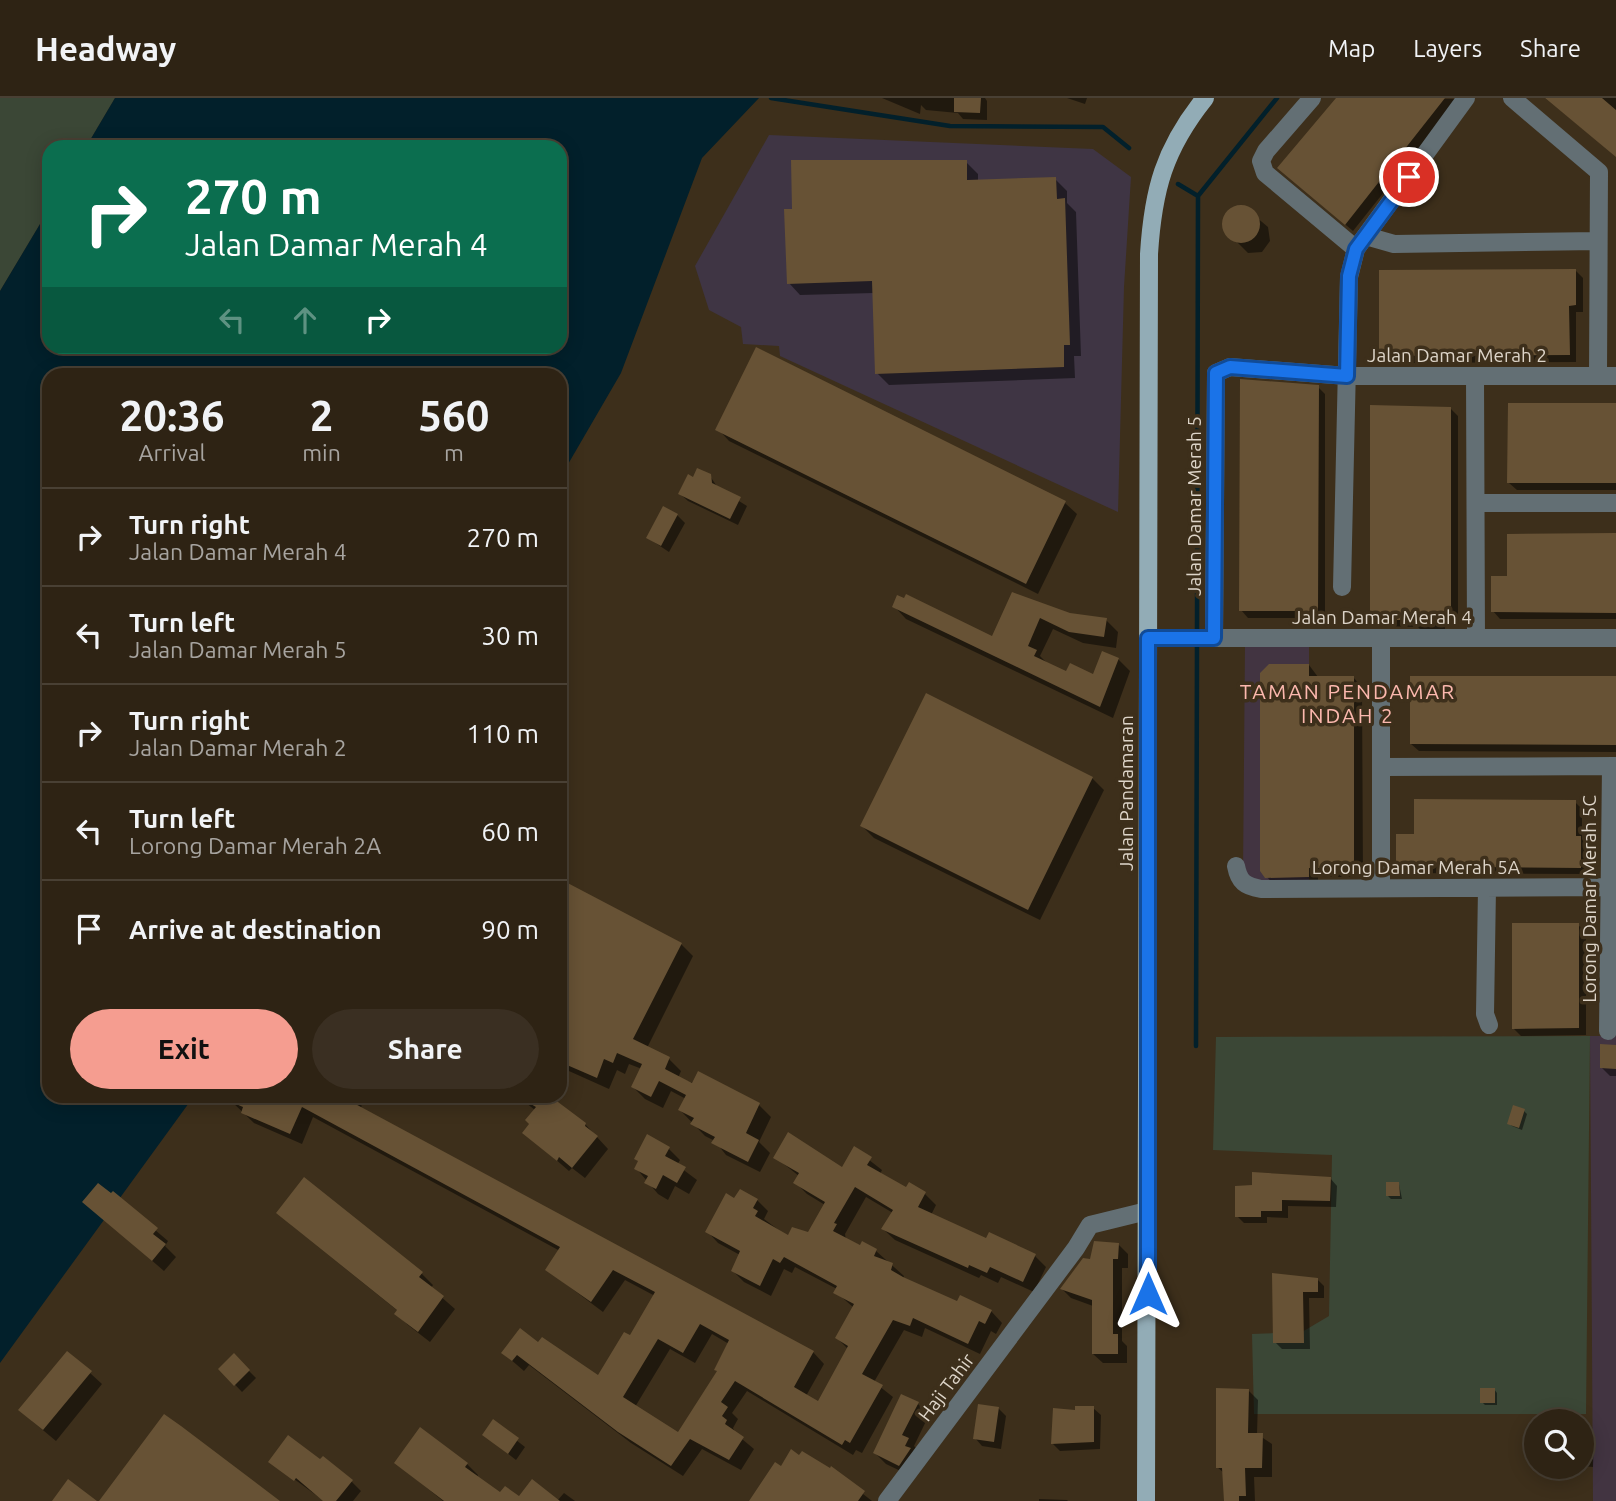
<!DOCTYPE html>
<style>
:root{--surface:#2e2314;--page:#3a2f22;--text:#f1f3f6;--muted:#a7a4a0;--line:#494034;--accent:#f59d90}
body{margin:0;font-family:Ubuntu,sans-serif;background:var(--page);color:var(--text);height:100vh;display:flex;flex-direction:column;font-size:26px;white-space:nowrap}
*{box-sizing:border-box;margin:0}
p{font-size:23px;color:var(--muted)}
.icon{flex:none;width:38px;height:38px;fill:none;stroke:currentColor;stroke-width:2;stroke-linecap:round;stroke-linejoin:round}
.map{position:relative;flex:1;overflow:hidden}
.sheet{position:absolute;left:42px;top:270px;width:525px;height:735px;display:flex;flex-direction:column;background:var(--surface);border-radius:21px;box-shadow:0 4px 18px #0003,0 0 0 2px var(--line)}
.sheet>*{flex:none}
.guide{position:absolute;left:42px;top:42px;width:525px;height:214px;border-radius:21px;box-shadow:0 4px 18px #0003,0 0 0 2px var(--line);background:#0b6e4f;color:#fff;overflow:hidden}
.fabs{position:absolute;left:1524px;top:1311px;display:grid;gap:14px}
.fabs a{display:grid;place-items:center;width:70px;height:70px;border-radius:50%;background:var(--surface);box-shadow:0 4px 18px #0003,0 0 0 2px var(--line);font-size:35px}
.pin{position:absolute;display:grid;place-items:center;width:60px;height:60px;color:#fff;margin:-30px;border:4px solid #fff;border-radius:50%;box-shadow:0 2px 7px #0007}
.me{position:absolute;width:77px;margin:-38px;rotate:0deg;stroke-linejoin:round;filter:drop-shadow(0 0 5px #0008)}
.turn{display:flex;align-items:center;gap:24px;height:147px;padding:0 28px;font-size:32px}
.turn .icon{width:91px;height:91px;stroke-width:2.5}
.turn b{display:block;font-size:49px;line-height:60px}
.lanes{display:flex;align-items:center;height:66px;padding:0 28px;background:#0003;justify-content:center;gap:35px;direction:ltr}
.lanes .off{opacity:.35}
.eta{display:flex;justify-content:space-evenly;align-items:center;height:119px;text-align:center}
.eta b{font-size:42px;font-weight:700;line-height:49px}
.primary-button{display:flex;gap:14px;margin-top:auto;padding:14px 28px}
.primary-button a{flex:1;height:80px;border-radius:42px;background:var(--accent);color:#111;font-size:28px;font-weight:700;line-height:80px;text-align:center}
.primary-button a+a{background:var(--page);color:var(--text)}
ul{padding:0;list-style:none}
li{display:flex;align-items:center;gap:21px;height:98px;padding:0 28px;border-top:2px solid var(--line)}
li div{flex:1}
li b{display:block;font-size:26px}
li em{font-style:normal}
header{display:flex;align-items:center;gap:42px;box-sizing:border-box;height:98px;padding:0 35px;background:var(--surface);border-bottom:2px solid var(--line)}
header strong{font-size:33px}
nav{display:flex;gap:38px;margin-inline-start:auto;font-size:24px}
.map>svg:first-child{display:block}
.commercial{fill:#423441}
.industrial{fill:#3f3544}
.green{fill:#3b4736}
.water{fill:#02202b}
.shadow{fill:#0007;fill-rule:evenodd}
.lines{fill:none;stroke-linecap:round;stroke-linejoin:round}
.stream{stroke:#02202b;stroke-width:4.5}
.building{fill:#675235;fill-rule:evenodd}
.minor{stroke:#636f74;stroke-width:18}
.major{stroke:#92acb6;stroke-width:18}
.route-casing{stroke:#114b97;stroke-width:18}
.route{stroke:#1a73e8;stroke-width:12}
.labels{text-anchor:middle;stroke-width:7;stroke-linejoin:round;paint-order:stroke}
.street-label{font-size:19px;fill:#ddd4c8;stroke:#3d2f1b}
.neighbourhood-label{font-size:21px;letter-spacing:2px;fill:#fcb8ae;stroke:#3d2f1b}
</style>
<header>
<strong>Headway</strong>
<nav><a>Map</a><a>Layers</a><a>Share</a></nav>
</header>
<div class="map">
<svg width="1616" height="1403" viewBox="0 0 1616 1403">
<rect width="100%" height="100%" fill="#3d2f1b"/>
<path class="commercial" d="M1309,545V785L1260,786L1243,777L1245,546Z
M1590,938H1616V1403H1593Z"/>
<path class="industrial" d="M769,37L1093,51L1131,79L1124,189L1118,414L780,258L779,248L743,246L741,229L709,212L695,168Z"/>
<path class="green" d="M0,0H115L86,49H49V111L0,193Z
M1590,938L1586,1316H1254L1252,1236L1302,1234L1329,1218L1332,1057L1213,1052L1216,939Z"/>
<path class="water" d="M115,0H759L702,60L621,275L560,380V276H49V998H194L0,1265V193L49,111V248H560V49H86Z"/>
<path class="shadow" d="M882,0H985L987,3V22L963,21L958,15L926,12L921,7L920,16Z
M1067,0H1087L1085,6Z
M1338,0L1458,1L1353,133L1287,77Z
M1545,0H1616V58Z
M966,64L978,76V84L1055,81L1067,93V105L1076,114L1081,258H1074L1075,280L889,287L877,275L874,195L800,197L789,185Z
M1243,108L1268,129L1270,143L1262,154L1248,155L1225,132V118L1236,109Z
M1575,172L1583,180V214H1576V264L1388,265L1381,257Z
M757,252L1065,405L1077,416L1038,496L729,343L718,331Z
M1318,289L1325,296V520H1248L1241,512Z
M1616,307V392H1517L1509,385Z
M1451,311L1458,318V521H1445V534H1423L1418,529L1379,528L1372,521Z
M710,378L718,390L747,408L738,427L688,403L680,396L694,381Z
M677,417L685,425L669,454L648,440Z
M1616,437V521H1500L1493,513L1509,480Z
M1013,496L1069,517L1106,522L1118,534L1116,550L1083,545L1053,531L1040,558L1049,567L1067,575L1094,579L1118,561L1130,573L1113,620L906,521L894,508L993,540Z
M1309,567L1318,579H1353L1362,589L1363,779H1318V788L1276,789L1266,778Z
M1616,579V654L1419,653L1411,646Z
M1092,680L1104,692L1040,822L874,740L862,728Z
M1575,704L1582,711V741L1588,747V776L1405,775L1397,767L1416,738Z
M560,783L681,846L693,858L647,950L669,961L681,973L678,980L759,1007L771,1019L759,1044L770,1055L760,1074L726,1057L715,1043L705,1038L680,1012L686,1001L671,993L663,1010L645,1001L633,989L642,971L629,966L625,976L617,972L609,991L560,969Z
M1578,827L1586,834V937L1521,938L1513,930Z
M1616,948V978H1610L1602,970Z
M232,998H352L362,1008L360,1010L813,1254L824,1266L806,1298L819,1305L848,1251L837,1240L854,1210L836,1194L837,1191L795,1169L792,1175L784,1171L771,1198L744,1184L733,1173L740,1157L718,1145L707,1133L735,1102H757L768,1113L764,1121L788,1139L809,1136L825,1107L807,1096L795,1084L799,1078L775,1059L843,1071L855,1051L882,1072L880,1076L906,1092L925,1096L936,1107L931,1117L987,1143L1035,1158L1046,1169L1034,1194L1001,1179L998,1185L981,1177L979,1180L895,1142L883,1131L893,1115L866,1099L845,1136L846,1142L876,1153L904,1178L903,1181L958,1205L991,1213L1002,1225L996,1236L991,1233L980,1256L925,1230L922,1239L904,1232L874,1284L893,1299L862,1355L856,1352L853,1357L747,1293L732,1315L738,1321L733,1330L736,1336L754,1351L741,1372L702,1351L683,1378L631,1345L529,1267L524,1273L503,1255L538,1246L598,1279L630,1239L655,1198L625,1182L603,1214L547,1172L560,1153L313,1019L302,1046L254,1025L230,1002ZM712,1236L729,1246L719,1274L678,1337L635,1309L670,1251L695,1265Z
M517,998H556L553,1003L585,1026L608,1051L585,1080L572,1070L569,1073L525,1035L531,1026L535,1012Z
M1524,1013L1527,1016L1522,1032L1512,1028L1509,1025Z
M668,1050L680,1062L677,1067L697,1082L689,1096L675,1088L668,1102L658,1096L636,1070Z
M1330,1080L1337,1088L1336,1109L1288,1108V1120L1267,1119V1125H1244L1237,1118Z
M1399,1086L1402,1101H1391L1388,1098Z
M113,1096L168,1143L165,1148L176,1159L164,1173L84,1104Z
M290,1126L422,1176L433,1187L431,1190L455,1211L430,1244L408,1227L396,1215L398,1213Z
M1118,1146L1128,1156V1170H1122V1243L1127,1248V1265H1103L1093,1256V1208L1071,1200L1062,1191Z
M1274,1177L1317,1181L1324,1188V1200H1309L1310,1251H1282L1275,1244Z
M234,1258L256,1280L242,1294L220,1271Z
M90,1275L102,1286L56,1343L32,1323Z
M1494,1291L1497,1295V1307H1485L1482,1304Z
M1248,1292L1258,1302L1257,1336L1272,1346V1379H1254L1255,1403H1225L1224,1375L1217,1369Z
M918,1306L929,1317L914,1348L919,1353L911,1378L886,1366L875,1355Z
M998,1310L1006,1318L1001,1351L982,1348L975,1340Z
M1093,1310L1101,1317L1100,1351L1060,1353L1053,1346L1076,1313Z
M493,1324L525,1349L516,1362L484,1337Z
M421,1332L467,1366L478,1377L477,1380L501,1397L557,1403H443L396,1365Z
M1582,1335L1594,1342L1593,1369L1582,1368Z
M271,1364L352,1384L361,1393L353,1403H324Z
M781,1370L831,1371L872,1403H794Z
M564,1395L575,1403H557Z
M1039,1401L1067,1402L1068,1403H1039Z"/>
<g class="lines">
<path class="stream" d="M771,0L950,28L1103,29L1129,50
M1178,86L1198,98
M1197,535L1198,98L1277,0
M1196,948L1197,543"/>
</g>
<path class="building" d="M954,0H981L980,15L954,14Z
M1336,0H1445L1345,127L1277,70Z
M1545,0H1602L1616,12V59Z
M791,62H967V82L1056,79L1057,101L1065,100L1070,247H1064V269L875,276L872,183L787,186L784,111H792Z
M1222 126a19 19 0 1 1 38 0a19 19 0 1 1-38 0Z
M1576,171V207L1569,208L1570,257L1379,258V172Z
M756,249L1066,403L1026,486L715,332Z
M1240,281L1319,287L1318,513H1239Z
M1508,305H1616V385H1507Z
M1370,307L1451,309V514H1438V527H1414V522H1370Z
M697,370L711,376L712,385L741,399L730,421L678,396L688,376L693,379Z
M663,408L678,416L661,448L646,440Z
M1616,435V515L1491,514V478H1507V436Z
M1012,494L1070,515L1107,520L1104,539L1069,534L1040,520L1028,548L1037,552L1034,558L1066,573L1070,565L1093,576L1102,553L1119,560L1100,609L892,509L897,497L904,500L906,496L992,538Z
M1269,566H1309V578H1354V770H1309V779L1265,780L1260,773V575Z
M1410,578H1616V647L1410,646Z
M926,595L1093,679L1028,812L860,728Z
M1414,701L1576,702V738H1581V770L1396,768V736H1414Z
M560,781L682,845L633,941L670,959L665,971L692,985L698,973L760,1005L746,1035L759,1042L748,1064L711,1045L715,1039L690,1026L694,1020L678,1012L686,997L659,983L651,999L631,989L642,966L617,955L613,965L604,961L597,980L560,964Z
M1512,825H1579V930L1512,931Z
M1600,946L1616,947V971L1600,970Z
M217,998H350L348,1002L814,1253L794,1289L818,1303L848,1248L835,1240L854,1206L833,1195L837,1188L784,1159L780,1165L773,1161L760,1188L731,1173L740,1153L705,1134L726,1095L734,1100L740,1091L758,1101L753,1110L758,1113L755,1118L788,1137L792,1129L808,1134L825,1104L793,1085L799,1075L773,1060L788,1034L842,1069L854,1048L872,1059L867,1067L906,1089L909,1084L926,1094L918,1109L986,1140L989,1134L1036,1156L1023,1184L990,1169L987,1175L969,1167L968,1170L881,1131L893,1112L855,1089L834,1125L837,1126L833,1133L860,1147L862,1143L877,1151L874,1158L893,1165L891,1172L903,1179L957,1203L960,1197L992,1212L985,1226L979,1223L968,1246L913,1220L910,1228L893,1222L862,1276L883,1287L850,1345L845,1342L842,1347L735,1283L721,1304L728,1309L722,1318L727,1322L725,1326L744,1339L729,1362L690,1341L671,1368L618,1334L517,1257L512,1263L501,1255L520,1230L538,1244L542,1239L598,1277L624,1234L630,1237L655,1194L613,1172L591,1204L545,1172L560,1149L302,1009L290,1036L241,1015L243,1009ZM700,1226L729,1242L714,1272L717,1273L678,1334L623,1299L658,1241L683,1255Z
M517,998H550L586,1025L585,1028L598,1038L572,1070L559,1059L557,1063L522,1035L529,1026L525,1022L536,1009Z
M1513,1007L1525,1011L1519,1030L1507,1026Z
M647,1036L670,1049L665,1058L686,1069L677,1085L663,1077L656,1091L644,1085L648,1078L634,1071L638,1063L634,1061Z
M1252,1074L1331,1079L1330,1103L1282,1102V1113H1261V1119H1235V1088L1252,1087Z
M304,1079L423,1174L419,1179L444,1198L418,1234L394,1216L397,1212L276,1115Z
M1386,1084H1399L1400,1098H1386Z
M98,1085L111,1095L113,1093L158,1130L153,1136L166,1146L152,1163L82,1104Z
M1094,1143L1119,1145L1118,1161H1113V1236H1118V1256H1092V1202L1060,1191L1083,1160L1090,1161Z
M1272,1175L1318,1180V1194H1303L1304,1245H1273Z
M67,1253L92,1273L43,1332L18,1312Z
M234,1255L250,1272L234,1288L218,1271Z
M1216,1290L1249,1291L1248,1335H1263L1262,1370H1245L1246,1398H1239V1403H1224L1222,1370H1216Z
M1480,1290H1495V1305H1480Z
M901,1296L919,1304L902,1337L909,1340L905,1348L911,1350L899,1368L873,1355Z
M978,1306L999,1309L994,1344L973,1341Z
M1075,1308H1094V1344L1051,1346L1053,1310L1075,1312Z
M164,1316L181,1328L280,1403H99Z
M493,1321L519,1340L508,1356L482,1337Z
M420,1329L468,1365L465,1369L500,1394L505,1388L519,1398L532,1381L560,1403H444L394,1365Z
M288,1337L320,1361L323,1358L353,1382L336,1403H323L296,1380L294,1383L268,1364Z
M791,1351L799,1357L802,1353L830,1370L831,1368L865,1393L858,1403H749L775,1364L781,1368Z
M68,1381L97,1403H52Z"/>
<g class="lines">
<path class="minor" d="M1312,0L1266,53L1261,63L1265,75L1356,151
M1512,0L1599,74L1598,278
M1366,138L1394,146L1598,143
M1475,278L1476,540
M1476,405H1616
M1342,489L1349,179L1356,151L1466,0
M1148,540H1616
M1214,540L1216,275L1230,269L1347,278H1616
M1381,540V789
M1381,669L1616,668
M1236,768C1239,784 1245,788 1261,791L1610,789
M1487,790L1485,916L1489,927
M1608,933L1611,668
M887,1403L1076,1150L1090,1127L1147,1113"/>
<path class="major" d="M1146,1403L1149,156C1153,92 1164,51 1205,0"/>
</g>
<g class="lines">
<defs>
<path id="route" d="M1148,1196V540H1214L1216,275L1230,269L1347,278L1349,178L1356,151L1409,79"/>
</defs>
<use href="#route" class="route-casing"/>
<use href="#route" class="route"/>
</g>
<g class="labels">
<g class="street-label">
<text x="1457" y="264">Jalan Damar Merah 2</text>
<text transform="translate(1194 408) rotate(-90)" y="7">Jalan Damar Merah 5</text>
<text x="1382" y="526">Jalan Damar Merah 4</text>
<text transform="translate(1126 695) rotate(-90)" y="7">Jalan Pandamaran</text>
<text x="1416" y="776">Lorong Damar Merah 5A</text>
<text transform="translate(1589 801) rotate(-90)" y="7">Lorong Damar Merah 5C</text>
<text transform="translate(946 1289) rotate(-53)" y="7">Haji Tahir</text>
</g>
<g class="neighbourhood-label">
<text x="1348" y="601">TAMAN PENDAMAR<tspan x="1348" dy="24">INDAH 2</tspan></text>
</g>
</g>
</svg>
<div class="fabs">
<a><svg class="icon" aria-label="search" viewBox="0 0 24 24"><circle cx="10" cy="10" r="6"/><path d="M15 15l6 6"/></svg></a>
</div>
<div class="pin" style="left:1409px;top:79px;background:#d93025"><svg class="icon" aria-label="arrive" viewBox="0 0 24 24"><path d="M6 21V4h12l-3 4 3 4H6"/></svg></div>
<svg class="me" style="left:1148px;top:1196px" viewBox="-20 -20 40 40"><path d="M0-17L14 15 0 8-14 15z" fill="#1a73e8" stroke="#fff" stroke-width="4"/></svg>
<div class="guide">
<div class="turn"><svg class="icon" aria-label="right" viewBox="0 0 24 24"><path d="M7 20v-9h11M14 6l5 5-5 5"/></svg><div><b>270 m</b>Jalan Damar Merah 4</div></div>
<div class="lanes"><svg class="icon off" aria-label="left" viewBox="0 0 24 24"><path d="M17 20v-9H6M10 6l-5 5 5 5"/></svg><svg class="icon off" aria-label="ahead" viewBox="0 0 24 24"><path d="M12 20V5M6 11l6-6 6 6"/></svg><svg class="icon" aria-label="right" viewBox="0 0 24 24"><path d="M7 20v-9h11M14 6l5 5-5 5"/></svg></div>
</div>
<section class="sheet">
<div class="eta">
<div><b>20:36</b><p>Arrival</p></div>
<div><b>2</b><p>min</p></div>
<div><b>560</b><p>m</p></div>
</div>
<ul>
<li><svg class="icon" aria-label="right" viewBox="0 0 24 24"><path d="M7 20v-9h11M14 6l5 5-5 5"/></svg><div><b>Turn right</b><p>Jalan Damar Merah 4</p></div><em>270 m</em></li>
<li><svg class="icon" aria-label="left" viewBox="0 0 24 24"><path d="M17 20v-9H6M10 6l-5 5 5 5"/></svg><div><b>Turn left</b><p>Jalan Damar Merah 5</p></div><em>30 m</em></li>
<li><svg class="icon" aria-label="right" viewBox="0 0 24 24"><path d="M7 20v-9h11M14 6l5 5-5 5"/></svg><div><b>Turn right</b><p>Jalan Damar Merah 2</p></div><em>110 m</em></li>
<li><svg class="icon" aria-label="left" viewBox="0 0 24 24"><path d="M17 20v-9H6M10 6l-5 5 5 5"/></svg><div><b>Turn left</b><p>Lorong Damar Merah 2A</p></div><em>60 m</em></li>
<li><svg class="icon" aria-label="arrive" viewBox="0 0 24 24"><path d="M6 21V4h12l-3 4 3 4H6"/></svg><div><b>Arrive at destination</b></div><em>90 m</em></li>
</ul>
<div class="primary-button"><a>Exit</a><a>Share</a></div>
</section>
</div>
